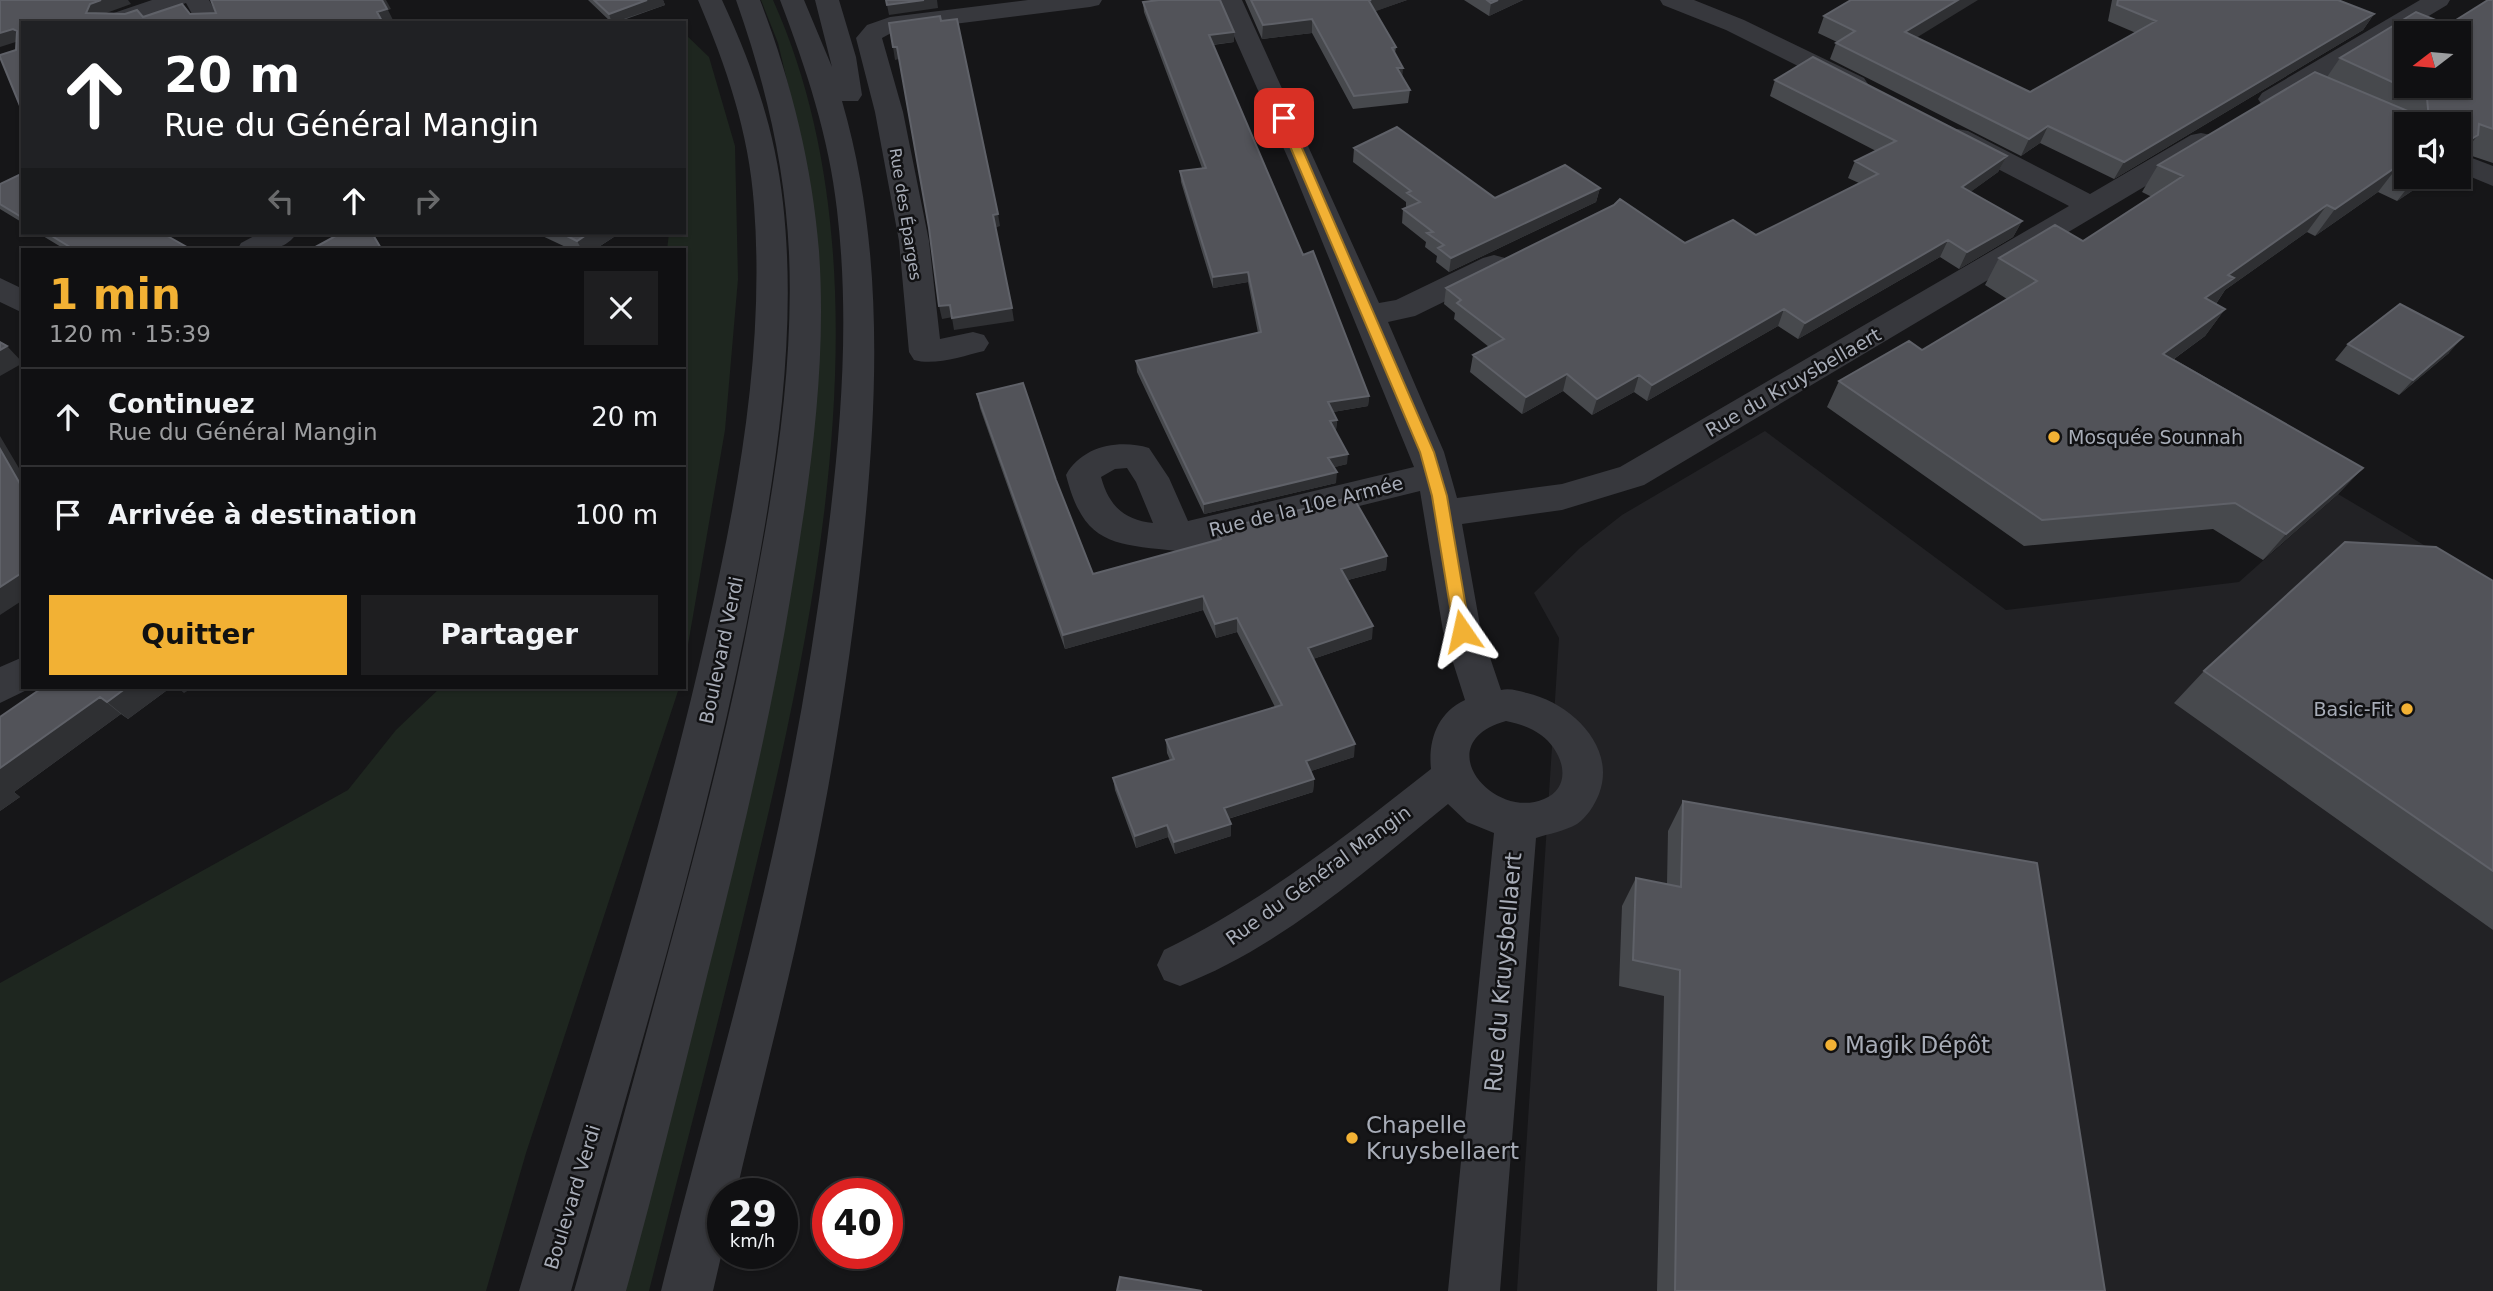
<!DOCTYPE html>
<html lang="fr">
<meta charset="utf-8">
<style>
:root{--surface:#101012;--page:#1e1e20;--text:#f1f3f6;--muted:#9c9d9f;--line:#303032;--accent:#f2b134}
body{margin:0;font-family:"DejaVu Sans",sans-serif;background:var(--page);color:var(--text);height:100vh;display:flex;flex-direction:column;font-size:26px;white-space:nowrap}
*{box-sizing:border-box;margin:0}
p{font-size:23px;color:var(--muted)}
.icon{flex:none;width:38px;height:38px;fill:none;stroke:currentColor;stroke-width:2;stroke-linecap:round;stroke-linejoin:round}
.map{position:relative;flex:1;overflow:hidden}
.panel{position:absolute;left:21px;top:248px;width:665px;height:441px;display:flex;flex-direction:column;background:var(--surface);border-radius:0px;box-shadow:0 2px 5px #0004,0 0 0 2px var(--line)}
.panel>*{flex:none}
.guide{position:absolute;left:21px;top:21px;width:665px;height:214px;border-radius:0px;box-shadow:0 2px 5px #0004,0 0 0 2px var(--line);background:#202124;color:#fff;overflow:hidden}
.needle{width:46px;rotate:254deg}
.fabs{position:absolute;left:2394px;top:21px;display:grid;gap:14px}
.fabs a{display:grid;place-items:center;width:77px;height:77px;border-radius:0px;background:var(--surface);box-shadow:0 2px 5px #0004,0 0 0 2px var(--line);font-size:35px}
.speed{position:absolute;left:707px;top:1178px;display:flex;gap:14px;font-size:35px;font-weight:700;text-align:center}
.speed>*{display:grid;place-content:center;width:91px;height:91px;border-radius:50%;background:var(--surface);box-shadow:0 2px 5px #0004,0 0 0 2px var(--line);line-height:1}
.speed small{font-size:18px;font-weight:400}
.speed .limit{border:10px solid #d22;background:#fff;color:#111}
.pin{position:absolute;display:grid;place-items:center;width:60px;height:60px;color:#fff;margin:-30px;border-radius:14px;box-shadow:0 4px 10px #0006}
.me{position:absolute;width:77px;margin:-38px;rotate:349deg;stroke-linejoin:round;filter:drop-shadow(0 0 5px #0008)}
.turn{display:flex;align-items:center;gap:24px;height:147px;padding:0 28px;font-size:32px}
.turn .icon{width:91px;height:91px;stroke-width:2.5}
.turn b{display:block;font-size:49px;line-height:60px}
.lanes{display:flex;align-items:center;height:66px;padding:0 28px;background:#0003;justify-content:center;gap:35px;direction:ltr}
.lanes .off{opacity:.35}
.round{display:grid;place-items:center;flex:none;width:74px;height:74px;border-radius:0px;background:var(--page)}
.headline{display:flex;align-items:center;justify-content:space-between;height:119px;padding:0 28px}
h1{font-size:42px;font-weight:700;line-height:52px;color:var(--accent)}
.cta{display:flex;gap:14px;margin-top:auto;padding:14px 28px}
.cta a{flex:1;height:80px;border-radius:0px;background:var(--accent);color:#111;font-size:28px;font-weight:700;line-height:80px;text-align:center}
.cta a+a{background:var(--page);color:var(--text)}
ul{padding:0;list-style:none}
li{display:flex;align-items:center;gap:21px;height:98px;padding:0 28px;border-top:2px solid var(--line)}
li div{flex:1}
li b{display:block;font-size:26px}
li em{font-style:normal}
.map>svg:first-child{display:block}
.built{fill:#222225}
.green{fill:#1e261f}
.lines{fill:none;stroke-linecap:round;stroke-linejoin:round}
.minor{fill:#37383d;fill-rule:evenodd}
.wall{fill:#47494d}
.shaded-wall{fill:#2f3033}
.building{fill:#525359;stroke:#5f6168;stroke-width:2;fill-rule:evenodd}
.route{fill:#f2b134;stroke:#9d7322;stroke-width:2}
.poi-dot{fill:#f2b134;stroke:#111113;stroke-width:2.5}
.labels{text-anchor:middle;stroke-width:5;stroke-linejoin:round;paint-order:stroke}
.far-street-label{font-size:16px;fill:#a8adb8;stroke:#111113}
.street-label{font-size:19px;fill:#a8adb8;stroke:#111113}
.poi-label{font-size:19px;fill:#a8adb8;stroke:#111113;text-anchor:start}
.near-street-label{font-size:23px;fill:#a8adb8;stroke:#111113}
.near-poi-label{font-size:23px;fill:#a8adb8;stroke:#111113;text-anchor:start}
</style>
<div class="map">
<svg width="2493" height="1291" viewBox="0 0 2493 1291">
<rect width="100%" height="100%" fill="#161618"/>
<path class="built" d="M1765,431L2006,610L2239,582L2338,494L2493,586V1291H1517L1559,638L1534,593L1580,548L1622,515Z"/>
<path class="green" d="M761,0H773C892,265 817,614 751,886C719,1021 683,1156 649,1291H622L781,638L795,114L778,43Z
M684,33L709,57L735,146L738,279L725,430L684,668V250H667L669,233H684Z
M440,688H679L526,1153L486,1291H0V983L348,790L396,730Z"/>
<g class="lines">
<path class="minor" d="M152,0H209L222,23H197L186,3L133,23H96L99,18Z
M698,0H722C753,67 775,129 783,203C797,329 778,457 755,581C710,821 637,1056 571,1291H519C584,1074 656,857 706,635C738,495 765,350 754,205C749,132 726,66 698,0Z
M736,0H760C791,81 812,164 819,251C827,366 810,480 791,594C770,723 739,850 707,976C681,1081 655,1186 626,1291H574C605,1185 634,1078 663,971C696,849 729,727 752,602C774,487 794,371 789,253C785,165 765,82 736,0Z
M780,0H804L832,67L815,0H839L856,57L862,95L858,101H842C884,246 878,395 863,543C851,658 833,772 809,884C788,988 760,1090 736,1194H723V1248L713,1291H661C694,1156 734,1022 765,887C792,772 812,657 827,541C841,431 850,320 837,210C829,137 806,68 780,0Z
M1028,0H1102L1099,5L1090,7L906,30L893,32L882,38L903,112L929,241L940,339L973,332L984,335L989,343L984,351C963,356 935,366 914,360L909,352L899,241L875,112L856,38L867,25L890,17Z
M1218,0H1242L1379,303L1396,300L1483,258L1494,255L1505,258L1509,265L1505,272L1415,316L1388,322L1444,452L1457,498L1562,484L1620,467L2069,206L1948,143L1944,137L1948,131L1958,129L1968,131L2090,194L2191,135L2201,133L2211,135L2215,141L2211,147L1644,485L1562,510L1462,524L1481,631L1501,690C1510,688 1519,691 1527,693C1571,703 1617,747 1599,794C1594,806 1587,817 1577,824C1565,831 1548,834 1536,838L1500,1291H1448L1494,833L1467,822L1448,804C1365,871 1281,947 1180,986L1164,980L1157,965L1164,950C1262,902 1346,836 1431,769C1428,741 1437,713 1465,700L1443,631L1420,491L1177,551C1114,544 1084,546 1066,475C1082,446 1119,439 1149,448L1169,478L1188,521L1414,467L1291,165ZM1127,468L1136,482L1153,523C1124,520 1109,506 1101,477L1115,469ZM1506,721C1519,724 1530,727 1541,735C1562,750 1575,786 1544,799C1493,821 1427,743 1506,721Z
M1660,0H1694L1744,20L1864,78L1868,84L1864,90L1855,92L1846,90L1726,30L1663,5Z
M2420,0H2450L2447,5L2280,105L2271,107L2262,105L2258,99L2262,93Z
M2459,153L2493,166V186L2459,172Z
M260,233H297C283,254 259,250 237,250L241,243Z
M0,278L23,289V313L0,302Z
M23,657V688H31L0,703V667Z"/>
</g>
<path class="wall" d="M588,0H663L665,5L615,23H612Z
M1245,0H1407L1375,11L1396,47L1395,53L1402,77L1410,90L1408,103L1353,109L1312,33L1262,39Z
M1464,0H1523L1489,16Z
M2112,0H2338L2374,14L2363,30L2114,179L2040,143L2021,156L1830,59L1836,43L1837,42L1818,33L1824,16L1916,38L2030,92L2136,33L2108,21Z
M2493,0V163L2463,153L2406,124V177H2433L2397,201L2378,192L2315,236L2307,232L2225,290L2216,304L2225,309L2205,336L2174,359L2363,468L2338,494L2263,560L2213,529L2024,546L1827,407L1839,381L1922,350L2007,299L1985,285L1999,258L2083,241L2152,197L2142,192L2158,165L2327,77L2340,58L2448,25Z
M1143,2L1234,32V42L1213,45L1303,255L1369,396L1368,406L1333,412L1337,420L1336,430L1335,431L1347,464L1334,467L1336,483L1204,514L1137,372L1136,361L1258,333L1248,282L1213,288L1181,182L1180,171L1202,168L1144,12Z
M1775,80L2007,156L1998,172L1970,192L2022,221L2013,237L1959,269L1940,257L1798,339L1778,326L1647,401L1634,392L1592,415L1563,391L1522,414L1470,372L1473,355L1489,347L1454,319L1455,313L1444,304L1446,288L1685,243L1756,235L1859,183L1848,178L1855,161L1876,151L1770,96Z
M1354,148L1495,198L1600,188L1596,202L1449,272L1436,262L1437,256L1425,247L1426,242L1402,223L1403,209L1407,208L1406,207V202L1353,162Z
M23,173V223L0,209V184Z
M38,233H165L167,236L192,250H66Z
M536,233H620L594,250H572Z
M2348,344L2449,353L2399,395L2335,360Z
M977,394L1056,480L1093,574L1217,540V530L1387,556L1386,570L1348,580L1372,639L1313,659L1354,757L1311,771L1314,779L1313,792L1228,819L1231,836L1175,854L1168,837L1136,848L1115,790L1113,778L1170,760L1167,753L1166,740L1275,707L1237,632L1216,638L1203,610L1065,649L980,408Z
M2493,581V930L2174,703L2204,671Z
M42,688H170L128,719L121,714L14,792L20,797L0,811Z
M1683,801L2105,1291H1657L1664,996L1619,986L1622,906L1636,878L1667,884L1668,831Z"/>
<path class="shaded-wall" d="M101,0H128L131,4L98,16L86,13L90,4Z
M382,0H386L391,9L388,10L393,20L382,23L377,12Z
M647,0H663L665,5L612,23L609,14Z
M924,0H937L938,8L889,15L887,5Z
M1371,0H1407L1368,14L1369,1Z
M1498,0H1523L1489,16L1491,3Z
M1958,0H1978L1898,49L1905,32Z
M2374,14L2363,30L2114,179L2124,162Z
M1312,19V33L1262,39L1263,25Z
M13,29L22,40L0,47V33Z
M1234,32V42L1209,45V35Z
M893,47H897L899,59L895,60Z
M1397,68H1403L1402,81Z
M2048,126L2040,143L2021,156L2029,139Z
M2478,135L2459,159V147Z
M2007,156L1998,172L1954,204L1962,187Z
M2399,165L2378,192L2315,236L2335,209Z
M2416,177H2433L2397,201Z
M1600,188L1596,202L1449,272L1451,258Z
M2327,205L2307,232L2225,290L2215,305L2205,298L2228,275Z
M998,214L1000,226L995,228L993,215Z
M2022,221L2013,237L1959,269L1967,252Z
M589,233H620L594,250H582L577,241Z
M1948,240L1940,257L1798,339L1805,323Z
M1248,272V282L1213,288V277Z
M950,305L953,317L942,319L939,306Z
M1012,308L1014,321L954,330L952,318Z
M1784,309L1778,326L1647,401L1652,385Z
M2225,309L2205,336L2145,380L2163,354Z
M2463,337L2449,353L2399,395L2413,380Z
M7,346L23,363L0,376V350Z
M1567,374L1563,391L1522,414L1526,397Z
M1639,375L1634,392L1592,415L1597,399Z
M1369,396L1368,406L1327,413L1328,402Z
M1337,420L1336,430L1329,432L1330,421Z
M0,436L23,475V489L0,449Z
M1348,454L1347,464L1328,469V458Z
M2363,468L2338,494L2263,560L2286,534Z
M1337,472L1336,483L1204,514V504Z
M1387,556L1386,570L1340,582L1341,569Z
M23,572V600L0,615V587Z
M1203,596V610L1065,649L1063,635Z
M1237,618V632L1216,638L1215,624Z
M1373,626L1372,639L1307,661L1308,648Z
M126,688H170L128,719L107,702Z
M178,688H192L184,693Z
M100,697L121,714L14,792L20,797L0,811V768Z
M1355,744L1354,757L1305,773L1306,761Z
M1314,779L1313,792L1224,820V808Z
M1231,824V836L1175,854L1174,842Z
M1167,825L1168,837L1136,848L1135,836Z"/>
<path class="building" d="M1,0H101L90,4L86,13L125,14L137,10L143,17L182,4L190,14L216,13L211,0H382L387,9L377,12L383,23H23V113L0,57V55L16,50L17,31L13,29L0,33V1Z
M594,0H647L609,14Z
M886,0H924L887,5Z
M1159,0H1220L1234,32L1209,35L1303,255L1313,251L1369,396L1328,402L1337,420L1330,421L1348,454L1328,458L1337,472L1204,504L1136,361L1261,332L1248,272L1213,277L1180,171L1206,168L1143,2Z
M1251,0H1371L1369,1L1396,47L1392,48L1403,68H1397L1410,90L1354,96L1312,19L1263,25Z
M1487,0H1498L1491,3Z
M1851,0H1958L1905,32L2030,92L2156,21L2117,5L2118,0H2338L2374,14L2124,162L2048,126L2029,139L1836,43L1855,31L1824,16Z
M2488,0H2493V129L2479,124L2478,135L2459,147V124H2406V168L2399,165L2335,209L2327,205L2228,275L2234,278L2205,298L2225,309L2163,354L2363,468L2286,534L2235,503L2042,520L1839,381L1909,341L1922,350L2037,281L1999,258L2055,225L2083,241L2183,176L2158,165L2315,72L2429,120L2427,98L2340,58L2416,12L2448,25ZM2406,33H2459V86H2406Z
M940,16L941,21L957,19L998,214L993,215L1012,308L952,318L950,305L939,306L929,228L897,47H893L889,23Z
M1813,57L2007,156L1962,187L2022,221L1967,252L1948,240L1805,323L1784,309L1652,385L1639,375L1597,399L1567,374L1526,397L1473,355L1504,339L1457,303L1461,300L1446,288L1614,205L1620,199L1685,243L1733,220L1756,235L1878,174L1855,161L1896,141L1775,80Z
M1397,127L1495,198L1565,165L1600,188L1451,258L1438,248L1444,245L1427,233L1433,232L1403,209L1420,202L1407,193L1411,191L1354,148Z
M23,173V218L0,204V184Z
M47,233H162L192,250H75Z
M341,233H372L382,250H310Z
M561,233H589L577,241Z
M2400,304L2463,337L2413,380L2348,344Z
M0,342L7,346L0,350Z
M1023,383L1056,480L1093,574L1221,539L1217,530L1353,497L1387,556L1341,569L1373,626L1308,648L1355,744L1306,761L1314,779L1224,808L1231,824L1174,842L1167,825L1135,836L1113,778L1174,759L1166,740L1282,705L1237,618L1215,624L1203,596L1063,635L977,394Z
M0,449L23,489V572L0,587Z
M2345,542L2436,547L2493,581V871L2204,671Z
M42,688H126L107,702L100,697L0,768V717Z
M1683,801L2037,863L2105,1291H1675L1680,970L1633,960L1636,878L1681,887Z
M1120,1277L1202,1291H1117Z"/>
<path class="route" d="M1280,115L1289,118L1434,452L1447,496L1470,631L1467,636H1456L1454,631L1432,496L1420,452L1278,118Z"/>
<g class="poi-dot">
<circle cx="2054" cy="437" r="7"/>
<circle cx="2407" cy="709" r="7"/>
<circle cx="1831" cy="1045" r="7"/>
<circle cx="1352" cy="1138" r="7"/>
</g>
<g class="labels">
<g class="far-street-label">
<text transform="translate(906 214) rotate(81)" y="6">Rue des Éparges</text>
</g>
<g class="street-label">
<text transform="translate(1793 382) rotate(-30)" y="7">Rue du Kruysbellaert</text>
<text transform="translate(1306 506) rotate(-14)" y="7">Rue de la 10e Armée</text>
<text transform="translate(721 650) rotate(-78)" y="7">Boulevard Verdi</text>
<text transform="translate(1318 875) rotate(-36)" y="7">Rue du Général Mangin</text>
<text transform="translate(572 1197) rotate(-73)" y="7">Boulevard Verdi</text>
</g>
<g class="poi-label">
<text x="2068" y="444">Mosquée Sounnah</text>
<text x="2393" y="716" text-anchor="end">Basic-Fit</text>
</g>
<g class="near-street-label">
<text transform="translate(1503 972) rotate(-85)" y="8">Rue du Kruysbellaert</text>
</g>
<g class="near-poi-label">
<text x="1845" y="1053">Magik Dépôt</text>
<text x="1366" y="1133">Chapelle<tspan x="1366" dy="26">Kruysbellaert</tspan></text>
</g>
</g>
</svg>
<div class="fabs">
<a><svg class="needle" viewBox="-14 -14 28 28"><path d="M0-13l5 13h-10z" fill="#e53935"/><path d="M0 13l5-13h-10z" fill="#9c9d9f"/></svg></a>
<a><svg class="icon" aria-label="sound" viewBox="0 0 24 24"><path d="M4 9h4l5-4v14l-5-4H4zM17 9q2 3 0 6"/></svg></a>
</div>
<div class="speed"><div>29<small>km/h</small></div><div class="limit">40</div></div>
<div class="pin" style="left:1284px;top:118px;background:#d93025"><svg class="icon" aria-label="arrive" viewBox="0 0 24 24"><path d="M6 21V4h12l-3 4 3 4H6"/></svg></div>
<svg class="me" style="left:1462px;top:631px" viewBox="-20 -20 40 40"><path d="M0-17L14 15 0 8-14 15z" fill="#f2b134" stroke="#fff" stroke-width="4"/></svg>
<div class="guide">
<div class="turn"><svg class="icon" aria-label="ahead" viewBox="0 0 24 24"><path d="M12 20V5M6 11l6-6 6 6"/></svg><div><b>20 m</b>Rue du Général Mangin</div></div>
<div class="lanes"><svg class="icon off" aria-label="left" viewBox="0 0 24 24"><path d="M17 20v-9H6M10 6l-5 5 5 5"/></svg><svg class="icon" aria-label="ahead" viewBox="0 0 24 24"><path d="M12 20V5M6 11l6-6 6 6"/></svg><svg class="icon off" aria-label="right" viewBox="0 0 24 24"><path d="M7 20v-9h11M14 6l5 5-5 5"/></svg></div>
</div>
<section class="panel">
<div class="headline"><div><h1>1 min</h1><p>120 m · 15:39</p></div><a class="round"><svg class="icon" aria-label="close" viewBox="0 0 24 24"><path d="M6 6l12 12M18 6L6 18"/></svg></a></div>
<ul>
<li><svg class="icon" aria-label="ahead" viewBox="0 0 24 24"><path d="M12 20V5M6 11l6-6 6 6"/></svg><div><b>Continuez</b><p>Rue du Général Mangin</p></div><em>20 m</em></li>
<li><svg class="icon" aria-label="arrive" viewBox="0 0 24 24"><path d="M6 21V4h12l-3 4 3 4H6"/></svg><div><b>Arrivée à destination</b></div><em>100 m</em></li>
</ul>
<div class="cta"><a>Quitter</a><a>Partager</a></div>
</section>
</div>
